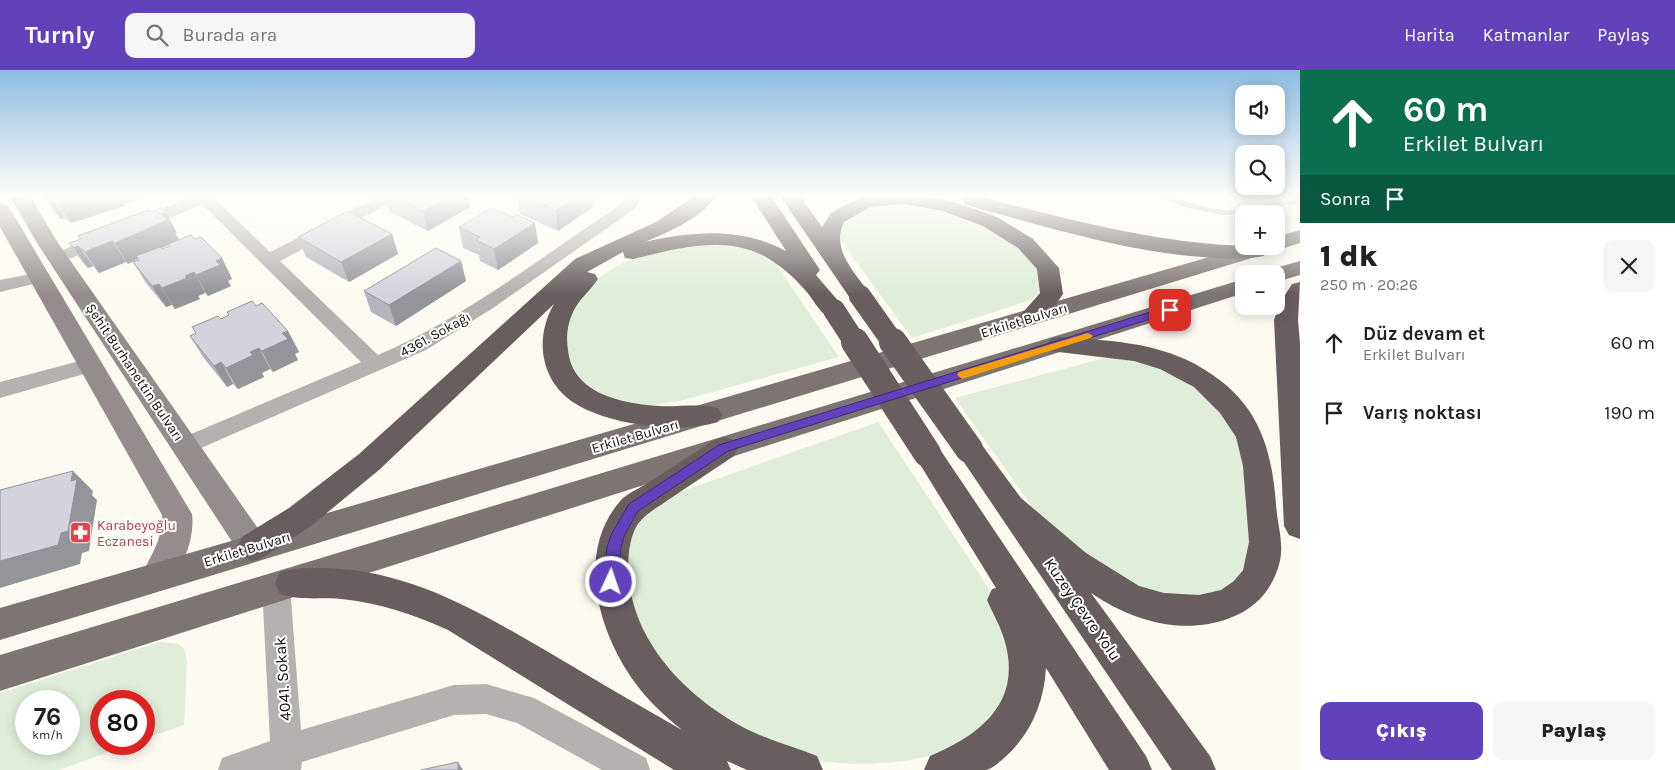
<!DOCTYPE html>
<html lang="tr">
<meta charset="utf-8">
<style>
:root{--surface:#fff;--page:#f6f6f6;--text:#202124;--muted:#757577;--accent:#6142bb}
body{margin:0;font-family:Karla,sans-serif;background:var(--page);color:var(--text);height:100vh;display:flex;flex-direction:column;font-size:19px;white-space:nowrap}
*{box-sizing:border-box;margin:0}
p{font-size:16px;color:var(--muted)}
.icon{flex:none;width:28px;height:28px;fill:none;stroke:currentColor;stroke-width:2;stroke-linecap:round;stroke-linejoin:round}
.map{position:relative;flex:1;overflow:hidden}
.panel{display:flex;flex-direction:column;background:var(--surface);width:375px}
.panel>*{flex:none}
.top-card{background:#0b6e4f;color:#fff;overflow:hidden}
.controls{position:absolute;left:1235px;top:15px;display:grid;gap:10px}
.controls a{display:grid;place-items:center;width:50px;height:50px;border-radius:10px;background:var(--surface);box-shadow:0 2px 12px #0003;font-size:25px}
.speed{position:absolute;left:15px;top:620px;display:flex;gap:10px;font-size:25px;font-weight:700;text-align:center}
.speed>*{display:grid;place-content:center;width:65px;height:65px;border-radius:50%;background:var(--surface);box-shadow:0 2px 12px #0003;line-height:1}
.speed small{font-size:12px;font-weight:400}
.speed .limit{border:8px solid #d22;background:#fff;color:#111}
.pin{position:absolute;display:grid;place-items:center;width:42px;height:42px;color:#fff;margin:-21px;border-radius:10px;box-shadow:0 2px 8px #0006}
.me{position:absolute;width:55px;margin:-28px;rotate:3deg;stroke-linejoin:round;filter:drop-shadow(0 0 4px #0008)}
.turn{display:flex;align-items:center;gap:18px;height:105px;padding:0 20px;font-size:22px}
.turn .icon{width:65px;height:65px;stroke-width:2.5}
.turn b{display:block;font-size:35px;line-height:42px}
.then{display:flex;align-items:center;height:48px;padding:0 20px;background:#0003;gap:10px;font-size:19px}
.round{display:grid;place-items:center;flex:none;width:52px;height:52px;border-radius:10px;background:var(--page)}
.overview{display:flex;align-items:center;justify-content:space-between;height:85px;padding:0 20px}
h1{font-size:30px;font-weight:800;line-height:38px}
.action{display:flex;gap:10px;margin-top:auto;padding:10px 20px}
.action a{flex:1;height:58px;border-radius:10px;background:var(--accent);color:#fff;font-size:20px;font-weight:800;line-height:58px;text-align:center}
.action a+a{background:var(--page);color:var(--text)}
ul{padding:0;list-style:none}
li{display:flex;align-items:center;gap:15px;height:70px;padding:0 20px}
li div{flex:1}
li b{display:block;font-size:19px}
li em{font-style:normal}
header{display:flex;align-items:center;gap:30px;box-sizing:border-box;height:70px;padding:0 25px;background:var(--accent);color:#fff}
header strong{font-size:24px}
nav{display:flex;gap:28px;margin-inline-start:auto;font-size:18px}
.search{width:350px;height:45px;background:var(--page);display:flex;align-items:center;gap:12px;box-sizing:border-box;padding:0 18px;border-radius:10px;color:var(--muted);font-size:19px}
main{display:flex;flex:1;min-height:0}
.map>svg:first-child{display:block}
.green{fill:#dfedd9;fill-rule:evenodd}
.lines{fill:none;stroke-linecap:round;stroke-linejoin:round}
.lane{fill:#b6b1b1;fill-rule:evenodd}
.street{fill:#b6b1b1;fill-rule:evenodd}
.secondary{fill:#958d8d;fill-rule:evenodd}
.primary{fill:#7d7474;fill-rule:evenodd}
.highway{fill:#685e5f;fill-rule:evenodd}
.highway-bridge-far1{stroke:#685e5f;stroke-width:22}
.highway-bridge{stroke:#685e5f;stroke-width:28}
.wall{fill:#b5b5be;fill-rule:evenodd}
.shaded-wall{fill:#94949b}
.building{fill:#d3d3dd;stroke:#94949b}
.route{fill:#6142bb;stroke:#3f2b7a}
.slow{fill:#f59e0b}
.labels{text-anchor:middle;stroke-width:4;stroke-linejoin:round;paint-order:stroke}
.street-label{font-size:14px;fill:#0d0c09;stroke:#fff}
.health-label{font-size:14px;fill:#be3a42;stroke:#fff;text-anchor:start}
.near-street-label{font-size:16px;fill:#0d0c09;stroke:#fff}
</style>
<header>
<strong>Turnly</strong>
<div class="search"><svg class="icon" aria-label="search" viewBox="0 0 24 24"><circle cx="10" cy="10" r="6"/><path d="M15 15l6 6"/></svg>Burada ara</div>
<nav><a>Harita</a><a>Katmanlar</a><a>Paylaş</a></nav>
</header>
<main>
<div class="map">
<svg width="1300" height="700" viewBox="0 0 1300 700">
<rect width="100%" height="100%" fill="#fdfbf1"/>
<path class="green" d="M895,132L944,140L997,161L1038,194L1041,220L1031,230L912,268L840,170L842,152L867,136Z
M711,175L748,179L776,194L839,287L680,331L647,336L601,328L566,297C566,286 562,257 566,248C569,241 575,235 579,229C612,185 660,179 711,175Z
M1112,286L1149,292L1212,326L1243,379L1252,453L1246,490L1236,510L1216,524L1171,530L1091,499L1033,438L955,328Z
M878,352L993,525C1007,557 1017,601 1002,635C973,696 865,700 808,689C794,686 726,654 716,646C703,636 692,623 680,612C672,604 663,596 656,588C651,582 629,539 628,531C627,525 628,518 628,512C628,460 633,451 677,423Z
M160,572L179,574L184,579L187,592L184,655L144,669V631H101V674H131L59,700H0V623ZM69,631V674H26V631Z"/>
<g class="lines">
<path class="lane" d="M1153,126C1177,126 1200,138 1225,140C1249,142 1269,132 1293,129L1300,130V134L1286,135L1252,144L1224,145L1188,138Z"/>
<path class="street" d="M193,126H215L214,128L270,182L380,126H400L398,129L280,191L378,285C462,249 536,191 611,141L623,131L626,126H642L636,137L623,147L493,238L426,280L185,385L177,382L173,376L177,370L361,292L202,134L145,159H133L131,155L133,151Z
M102,165L108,166L111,170L108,174L58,193L52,192L49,188L52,184Z
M40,202L46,203L49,207L46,211L0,222V210Z
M91,288L98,290L101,295L98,300L0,328V312Z
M276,505L286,508L290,517L301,660L454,615L486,614L534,628L646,688L650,700H602L517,653L486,644L454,645L302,692L301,700H218L222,688L270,671L262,517L266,508Z"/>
<path class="secondary" d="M10,126H30L58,173L264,467L269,477L264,487L253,491L242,487L37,173Z
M0,133L7,135L10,139L192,444C195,471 183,493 170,516L158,521L146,516L141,506C151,485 163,469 162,445L0,157Z"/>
<path class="primary" d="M1300,160V173L1278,180L0,570V538L1247,176H1276V167Z
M1300,191V205L1276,212V204H1266L1268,200Z
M1244,209V223L0,621V585Z"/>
<path class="highway" d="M695,126H716C700,149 669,162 645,172C691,161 742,157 786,181L751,126H771L820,200L816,205L846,240L842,245C837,247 833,248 827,246C819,242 812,227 805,220C793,206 780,195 764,186C723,165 675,179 633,189L625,188L623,182L587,202L595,204L598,209C590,221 579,229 573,242C567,255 566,267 568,280C572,324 623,334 660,336C679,337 700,333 718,338L722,345L718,352C679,364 610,355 576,334C540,312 534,268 554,234L379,400L311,456L264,487L253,491L242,487L237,477L242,467L289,438L359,384L575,189L656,152Z
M780,126H800L822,157L831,143L863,126H923L954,132L997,147L1033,169L1059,198L1063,224C1053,239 1041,258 1022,253L1018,248L1040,223L1037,199L1018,178L983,156L943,141L904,134L870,137L844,152C830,181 857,204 871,226L868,231L860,233L852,231Z
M976,126C1074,150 1163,176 1263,176L1267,181L1264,186C1244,190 1222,188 1202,187C1122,181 1044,156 966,135L963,131L966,127Z
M1300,212L1298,250L1300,274V469L1289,465L1284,456L1274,250C1278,237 1284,226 1292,214Z
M1059,267C1105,270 1154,272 1195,294C1255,327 1271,370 1276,434C1277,453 1284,472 1280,491C1273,519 1257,538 1230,548C1183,566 1132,551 1091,523L1210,686L1216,700H1172L955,379L959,371L969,368L979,371L1021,428L1086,483L1139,516L1164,523L1199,525L1221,520L1234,511L1243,500L1249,472L1243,396L1236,367L1220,343L1194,317L1160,299L1134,291L1050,281L1047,275L1050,269Z
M724,367L734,370L738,378L734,386C712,401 690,415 668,430C657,438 646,443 638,454C627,471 627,497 630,517C639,581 696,635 753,662C774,672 796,677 817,686L823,700H747L727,691L731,700H674L448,560C413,544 379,533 341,529C321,527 300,531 280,524L275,513L280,502C296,497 312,498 329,498C414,502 479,542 550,583C594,609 638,635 682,660C665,646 649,632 636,614C599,564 574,483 621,430C628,423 638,419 646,414C669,399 692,385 714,370Z
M927,372L937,375L1146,686L1152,700H1109L1046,598C1044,634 1030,666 1002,690C998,693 992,699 986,700C967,700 943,700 924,700L930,686C980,665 1022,633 1005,572C1001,557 993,544 987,530L992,519L996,518L913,383L917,375Z"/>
<path class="highway-bridge-far1" d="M860,226L894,274
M834,240L856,274"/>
<path class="highway-bridge" d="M855,272L927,383
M893,272L969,379"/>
</g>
<path class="wall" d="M43,126L123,134L125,136L71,153L65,148L61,149L57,145Z
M385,126H468L470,137L428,161L390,142Z
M517,126H593V137L558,161L520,144Z
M459,157L538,173L498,200L480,191L479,185L463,178Z
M175,163L179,170L195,169L222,188L232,209L228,211L231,216L208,226L205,223L198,226L200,229L175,239L172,235L166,237L146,213L133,192L139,190L138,189L128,194L126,192L99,203L93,196L88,198L83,193L69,173L177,163ZM169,175L170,176L162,179L161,178Z
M392,164L398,184L349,212L306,187L298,167Z
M461,191L466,211L396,256L371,242L364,221Z
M256,236L288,261L299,282L295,284L298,290L273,302L270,299L262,303L264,307L238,319L233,314L227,317L203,287L190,266L196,263L192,257L221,249L229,245L227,242Z"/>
<path class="shaded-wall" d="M79,126H144L123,134L125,136L71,153L57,133Z
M450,126H468L470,137L428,161L423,141Z
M579,126H593V137L558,161L556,140Z
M52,128L65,148L61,149L47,129Z
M166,142L177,163H175L179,170L138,189L136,186L138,189L128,194L115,173L161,144Z
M535,153L538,173L498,200L494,179Z
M392,164L398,184L349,212L341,192Z
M112,171L126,192L99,203L85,182Z
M78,176L93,196L88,198L74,178Z
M222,188L232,209L228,211L231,216L208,226L196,205L216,191Z
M461,191L466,211L396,256L389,235Z
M194,202L205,223L198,226L200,229L175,239L162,218L185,206Z
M159,214L172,235L166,237L152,216Z
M288,261L299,282L295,284L298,290L273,302L262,281L282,263Z
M259,278L270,299L262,303L264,307L238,319L226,298L250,282Z
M221,292L233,314L227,317L214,296Z
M73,401L93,421L92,425L97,430L89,481L82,483L80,494L0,518V491L61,463Z
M458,692L463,700H458Z"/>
<path class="building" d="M44,126H79L57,133L52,128L47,129Z
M392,126H450L423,141Z
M522,126H579L556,140Z
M161,138L166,142L161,144L168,150L115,173L112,171L85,182L78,176L74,178L69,173L81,169L78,166L148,140L151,142Z
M492,138L513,147L517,145L535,153L494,179L476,170L480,167L459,157Z
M348,141L392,164L341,192L298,167Z
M191,165L195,169L201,167L222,188L216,191L220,195L196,205L194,202L185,206L187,208L162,218L159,214L152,216L133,192L139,190L136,186L160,177L162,179L170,176L168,174Z
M436,178L461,191L389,235L364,221Z
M252,231L256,236L262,233L288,261L282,263L288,269L262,281L259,278L250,282L253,285L226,298L221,292L214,296L190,266L196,263L192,257L218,246L221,249L229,245L227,242Z
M73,401L71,411L77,409L68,461L61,463L58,475L0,491V420Z
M458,692V700H421Z"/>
<linearGradient id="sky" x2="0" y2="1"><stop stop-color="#8dbbe1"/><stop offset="0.56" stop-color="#fefdf9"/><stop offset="1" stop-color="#fefdf9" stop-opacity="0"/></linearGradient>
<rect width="1300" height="224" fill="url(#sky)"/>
<path class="route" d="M1170,236L1173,237V242L728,381L638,441L625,464L621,477L618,512L616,516L611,518L606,516L604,512L607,477L612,463L629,434L719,375Z"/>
<path class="slow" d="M1088,263L1093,266L1091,268L962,309L957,305L959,302Z"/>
<defs>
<symbol id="pharmacy-square" viewBox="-11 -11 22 22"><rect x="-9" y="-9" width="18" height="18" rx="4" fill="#e0444e" stroke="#fff"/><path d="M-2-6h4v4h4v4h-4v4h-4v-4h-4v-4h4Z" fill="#fff"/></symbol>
</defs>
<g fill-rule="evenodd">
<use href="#pharmacy-square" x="68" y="450" width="25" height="25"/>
</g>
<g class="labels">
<g class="street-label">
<text transform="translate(1024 250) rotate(-17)" y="5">Erkilet Bulvarı</text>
<text transform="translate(435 264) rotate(-29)" y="5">4361. Sokağı</text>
<text transform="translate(135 302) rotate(56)" y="5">Şehit Burhanettin Bulvarı</text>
<text transform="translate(635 366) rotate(-16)" y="5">Erkilet Bulvarı</text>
<text transform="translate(247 479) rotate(-17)" y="5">Erkilet Bulvarı</text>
</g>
<g class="health-label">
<text x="97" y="460">Karabeyoğlu<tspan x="97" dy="16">Eczanesi</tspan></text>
</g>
<g class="near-street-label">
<text transform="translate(1083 539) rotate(55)" y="6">Kuzey Çevre Yolu</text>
<text transform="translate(282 609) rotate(-94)" y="6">4041. Sokak</text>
</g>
</g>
</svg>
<div class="controls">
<a><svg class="icon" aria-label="sound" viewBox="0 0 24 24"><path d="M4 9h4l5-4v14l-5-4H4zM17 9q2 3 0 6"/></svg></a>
<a><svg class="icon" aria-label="search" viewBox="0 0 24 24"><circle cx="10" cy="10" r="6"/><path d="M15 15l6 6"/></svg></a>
<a>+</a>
<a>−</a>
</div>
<div class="speed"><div>76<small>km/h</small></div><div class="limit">80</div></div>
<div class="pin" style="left:1170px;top:240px;background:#d93025"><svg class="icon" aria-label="arrive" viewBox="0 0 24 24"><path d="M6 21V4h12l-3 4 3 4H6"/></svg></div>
<svg class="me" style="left:611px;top:512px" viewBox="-20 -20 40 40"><circle r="17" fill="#6142bb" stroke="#fff" stroke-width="3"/><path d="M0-11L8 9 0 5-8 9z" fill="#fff"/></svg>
</div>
<section class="panel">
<div class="top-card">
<div class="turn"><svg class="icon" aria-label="ahead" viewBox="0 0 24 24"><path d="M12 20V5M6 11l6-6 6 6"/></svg><div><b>60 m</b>Erkilet Bulvarı</div></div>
<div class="then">Sonra<svg class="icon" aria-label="arrive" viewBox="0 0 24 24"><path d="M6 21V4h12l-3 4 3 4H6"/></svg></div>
</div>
<div class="overview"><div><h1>1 dk</h1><p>250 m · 20:26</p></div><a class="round"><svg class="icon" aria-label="close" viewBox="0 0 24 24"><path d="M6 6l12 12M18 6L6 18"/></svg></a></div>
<ul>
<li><svg class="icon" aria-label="ahead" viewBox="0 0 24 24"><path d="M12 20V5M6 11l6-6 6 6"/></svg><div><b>Düz devam et</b><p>Erkilet Bulvarı</p></div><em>60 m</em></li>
<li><svg class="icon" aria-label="arrive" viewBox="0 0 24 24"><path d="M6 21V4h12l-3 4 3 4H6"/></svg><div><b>Varış noktası</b></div><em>190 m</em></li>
</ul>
<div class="action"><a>Çıkış</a><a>Paylaş</a></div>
</section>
</main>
